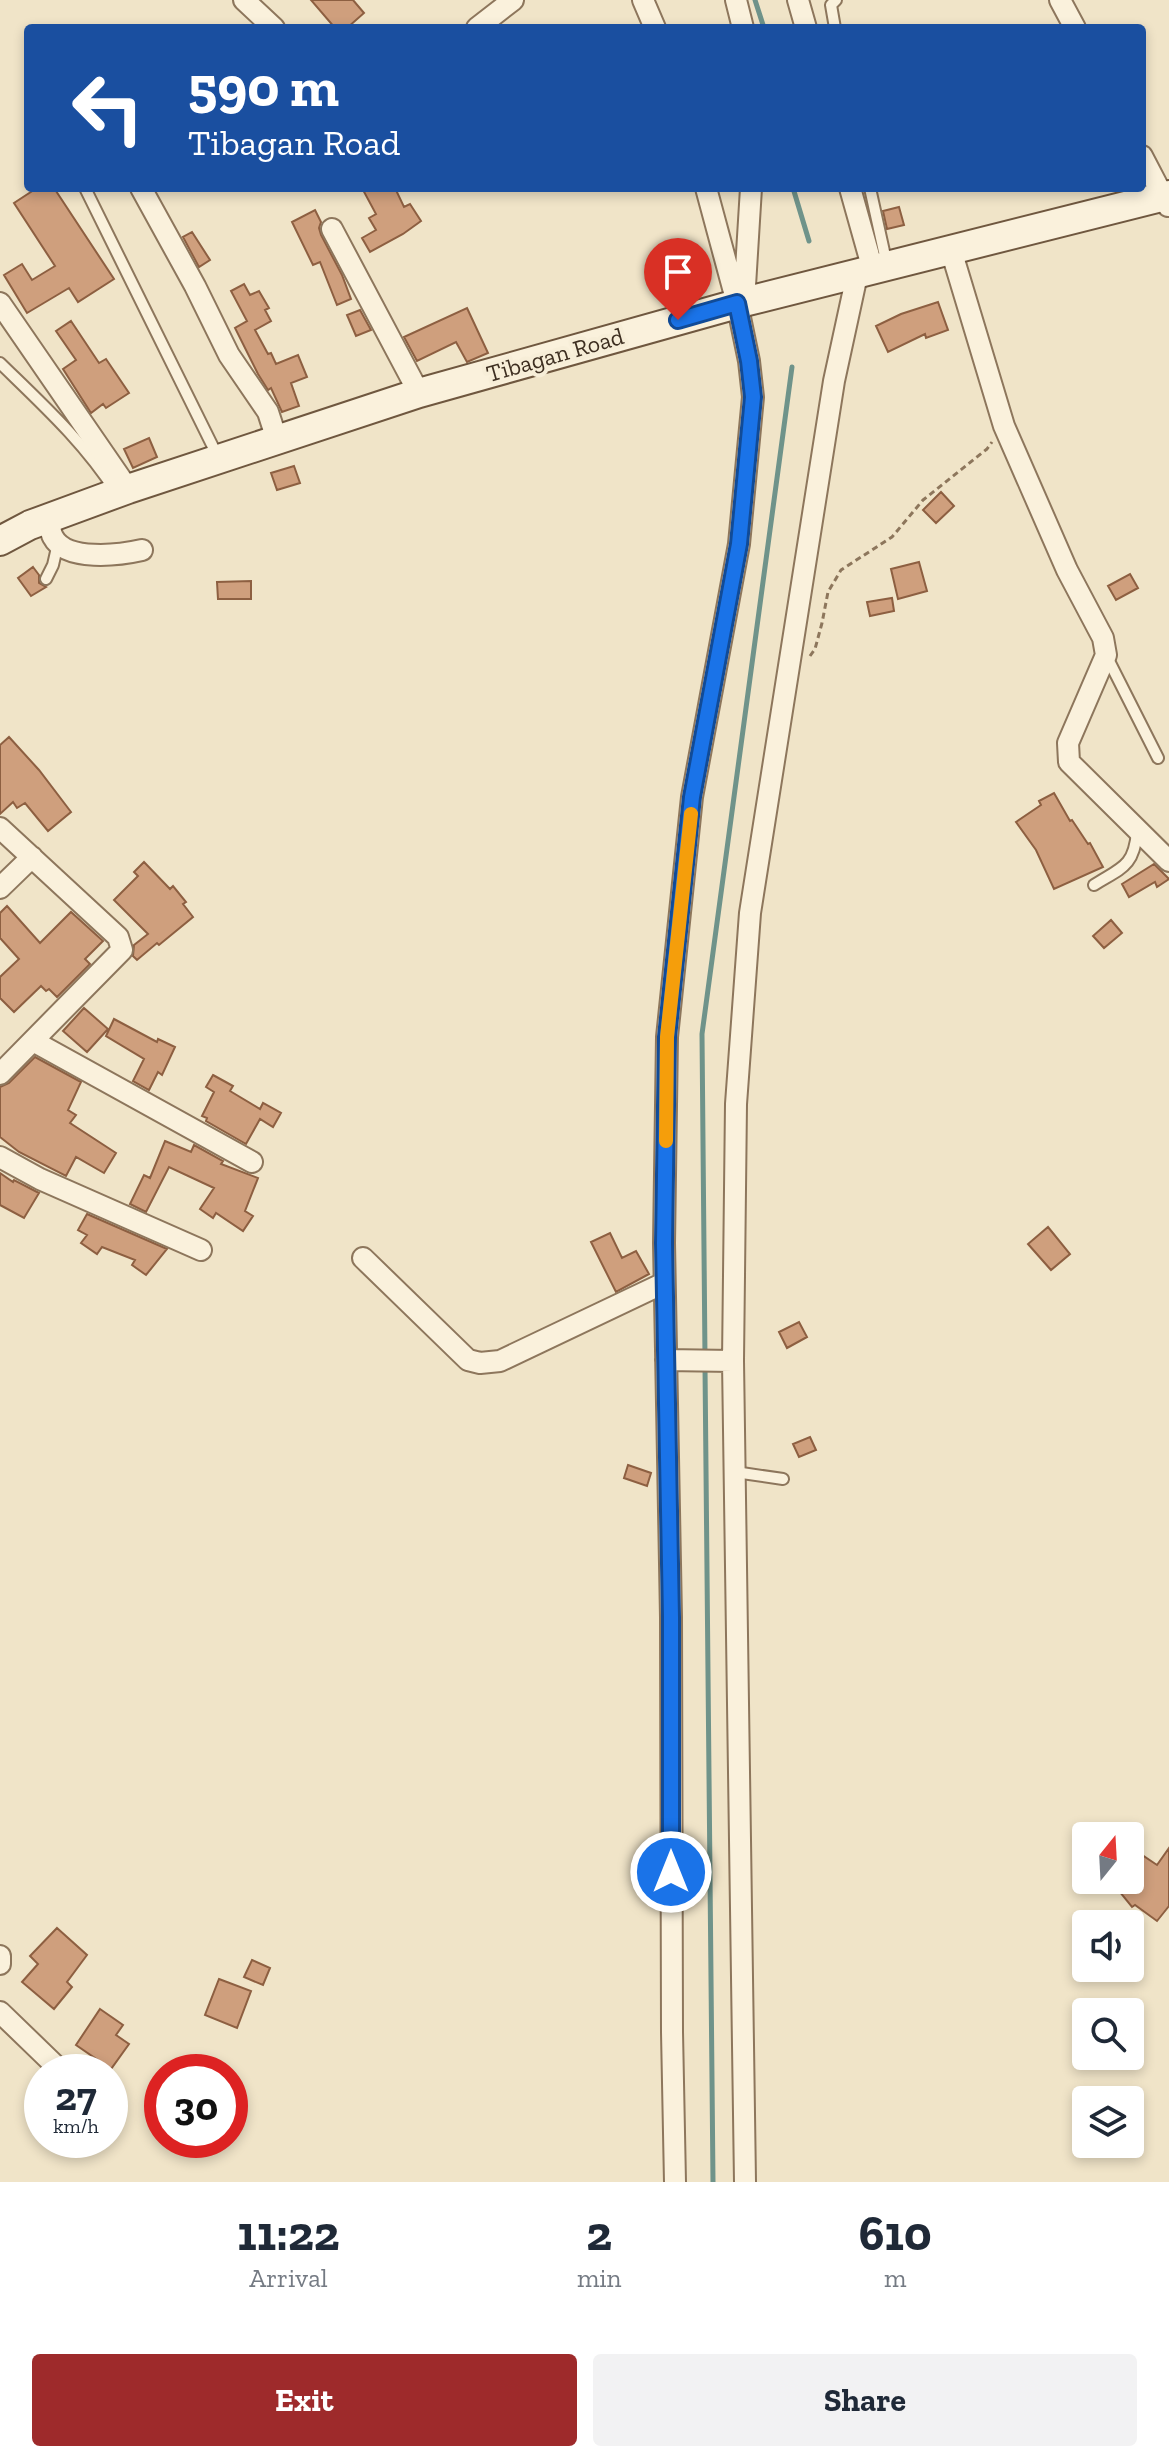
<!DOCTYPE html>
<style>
:root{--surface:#fff;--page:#f2f2f3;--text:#1f2937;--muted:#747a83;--accent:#9e2a2b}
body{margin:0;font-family:"Zilla Slab",serif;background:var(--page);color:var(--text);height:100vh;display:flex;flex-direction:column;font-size:30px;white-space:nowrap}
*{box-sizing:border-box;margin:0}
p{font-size:26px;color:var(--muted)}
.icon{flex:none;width:44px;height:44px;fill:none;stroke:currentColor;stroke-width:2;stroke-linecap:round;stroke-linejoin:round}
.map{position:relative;height:2182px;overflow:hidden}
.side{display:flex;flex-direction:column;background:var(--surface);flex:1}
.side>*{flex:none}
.guide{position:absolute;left:24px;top:24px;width:1122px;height:168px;border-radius:8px;box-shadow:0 4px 12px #0003;background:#1a4fa0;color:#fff;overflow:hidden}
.needle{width:52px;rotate:18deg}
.controls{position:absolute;left:1072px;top:1822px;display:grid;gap:16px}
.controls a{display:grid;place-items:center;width:72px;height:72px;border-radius:8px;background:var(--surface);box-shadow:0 4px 12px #0003;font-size:40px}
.speed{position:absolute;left:24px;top:2054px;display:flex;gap:16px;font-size:40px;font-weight:700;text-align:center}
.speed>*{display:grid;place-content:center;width:104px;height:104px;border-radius:50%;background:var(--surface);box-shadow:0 4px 12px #0003;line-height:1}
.speed small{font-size:20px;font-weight:400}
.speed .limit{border:12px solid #d22;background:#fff;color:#111}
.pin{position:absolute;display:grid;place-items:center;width:68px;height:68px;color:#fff;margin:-82px -34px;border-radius:50% 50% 50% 0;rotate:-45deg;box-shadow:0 0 8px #0007}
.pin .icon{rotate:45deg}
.me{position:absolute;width:88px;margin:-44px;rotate:0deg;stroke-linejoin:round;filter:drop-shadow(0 0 6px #0008)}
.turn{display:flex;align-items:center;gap:28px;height:168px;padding:0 32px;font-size:36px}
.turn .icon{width:104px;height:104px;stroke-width:2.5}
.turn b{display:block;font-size:56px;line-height:68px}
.eta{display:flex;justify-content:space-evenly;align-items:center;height:136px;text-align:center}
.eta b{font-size:48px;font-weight:800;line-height:56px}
.button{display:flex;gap:16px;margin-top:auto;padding:16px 32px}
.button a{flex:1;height:92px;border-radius:8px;background:var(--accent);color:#fff;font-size:32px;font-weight:800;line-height:92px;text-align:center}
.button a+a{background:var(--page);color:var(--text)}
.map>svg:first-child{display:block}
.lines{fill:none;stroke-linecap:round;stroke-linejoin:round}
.stream{stroke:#6f938a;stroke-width:5}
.building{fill:#cf9f7d;stroke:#8d5f41;stroke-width:2}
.lane-casing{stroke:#8d765c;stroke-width:14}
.street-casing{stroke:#8d765c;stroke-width:24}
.secondary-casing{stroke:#6f573f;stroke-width:32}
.path{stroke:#8d765c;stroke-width:3;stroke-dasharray:6 4;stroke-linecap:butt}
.lane{stroke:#faf1dc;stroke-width:10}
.street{stroke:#faf1dc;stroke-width:20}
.secondary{stroke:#faf1dc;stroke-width:28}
.route-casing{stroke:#114b97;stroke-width:20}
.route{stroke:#1a73e8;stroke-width:14}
.slow{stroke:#f59e0b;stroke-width:14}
.labels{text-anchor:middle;stroke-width:8;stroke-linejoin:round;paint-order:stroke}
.street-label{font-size:24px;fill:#3d2e20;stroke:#f7eed8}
</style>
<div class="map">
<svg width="1169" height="2182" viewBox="0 0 1169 2182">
<rect width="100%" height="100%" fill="#f0e4c8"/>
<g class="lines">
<path class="stream" d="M755,0L764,28
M793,188L809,241
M705,1357L702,1034L792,367
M705,1367L713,2182"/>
</g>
<path class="building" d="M311,0H353L364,13L347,28H335Z
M37,188H54L114,279L78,302L69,288L27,313L4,275L22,264L32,280L55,266L14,203Z
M362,188H395L404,207L410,204L421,221L403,234L370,252L362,238L376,230L369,218L376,214Z
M899,207L904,225L887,229L883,211Z
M315,210L321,222L319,228L321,235L342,275L351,299L337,305L320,262L313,265L292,222Z
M192,232L210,260L199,267L183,237Z
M244,284L250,295L259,291L269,308L265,310L271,321L255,330L268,354L271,353L276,364L298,355L307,377L291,383L299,406L282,412L271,388L268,390L258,374L235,328L247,321L231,291Z
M938,302L948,330L926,338L925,334L888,352L876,326L901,314Z
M467,308L488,353L467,362L456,342L417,361L404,337Z
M360,310L371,330L356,336L347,315Z
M71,321L99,363L106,359L129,393L106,408L103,404L91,413L63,369L76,360L56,331Z
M149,438L157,457L133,468L124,449Z
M294,466L300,483L277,490L271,473Z
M941,492L954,506L936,523L923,510Z
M919,562L927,591L898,599L891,569Z
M33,567L39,575V583L46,587L31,596L18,578Z
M1130,574L1138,588L1116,600L1108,586Z
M251,581V599H218L217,582Z
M892,598L894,611L870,616L867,602Z
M9,737L39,770L71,812L48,831L25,803L17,808L13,802L0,814V745Z
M1054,793L1070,821L1072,820L1088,844L1090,843L1103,867L1054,889L1036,850L1016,822L1041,805L1039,801Z
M144,862L170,889L173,886L186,902L183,904L193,917L159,945L157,943L137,960L133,956L134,945L148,934L114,900L138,876L134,872Z
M1154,864L1169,879L1157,887L1155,882L1129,897L1122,884Z
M7,906L40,943L71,912L103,941L85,959L90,964L57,997L49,989L46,991L41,986L14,1012L0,998V977L19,959L0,938V913Z
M1111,920L1122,933L1104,948L1093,936Z
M84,1008L108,1029L87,1052L63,1031Z
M114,1019L157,1042L158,1039L175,1047L162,1075L158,1072L149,1090L133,1081L144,1059L106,1036Z
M35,1057L81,1082L68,1110L76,1115L70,1123L116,1153L104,1173L76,1157L66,1176L19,1152L0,1137V1087L9,1083Z
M213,1075L233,1086L230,1091L260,1109L263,1103L281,1113L273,1127L260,1119L246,1144L206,1121L207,1118L202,1116L214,1092L206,1087Z
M165,1141L191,1152L194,1145L223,1161L221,1164L258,1178L245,1211L253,1216L243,1231L216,1213L213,1218L200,1209L214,1188L169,1167L146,1212L130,1204L144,1175L150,1178Z
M0,1173L13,1182L14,1180L39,1193L24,1218L0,1205Z
M87,1214L167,1249L146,1275L132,1265L135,1260L102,1247L97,1254L81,1243L87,1235L78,1230Z
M1048,1227L1070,1254L1051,1270L1028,1244Z
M610,1233L622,1258L636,1251L649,1274L616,1292L591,1242Z
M799,1322L807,1337L787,1348L779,1332Z
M810,1437L816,1450L799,1457L793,1444Z
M628,1465L651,1473L647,1486L624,1478Z
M1169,1848V1906L1157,1921L1135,1905L1132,1907L1119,1891L1130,1882V1873L1142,1855L1157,1865Z
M57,1928L87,1955L67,1982L72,1987L54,2009L22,1982L38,1964L30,1956Z
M252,1960L270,1968L263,1985L244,1977Z
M219,1979L251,1991L237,2028L205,2015Z
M100,2009L123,2025L116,2035L129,2044L111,2069L76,2045Z"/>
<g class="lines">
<defs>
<path id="lane" d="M835,28L831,5L836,0
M85,188L218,457
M870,188L887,265
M0,363C42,404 84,442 116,492
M46,579L53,565L58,543
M1107,657L1158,758
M1094,885C1121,868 1134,867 1137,832
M735,1472L783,1479"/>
<path id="street" d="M244,0L274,28
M643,0L655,28
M736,0L743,28
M798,0L806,28
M1060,0L1075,28
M477,28L513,0
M1142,156L1168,206
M141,188L195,286L229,355L268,412L277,440
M850,188L873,270
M332,229L419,393
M951,250L1004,426L1067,570L1103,638L1106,655L1068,743L1069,762L1169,861
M744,302L751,188
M0,303L128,489
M49,518C50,523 50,532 53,537C66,562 120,555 142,550
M0,828L118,937L122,950L0,1074
M0,888L32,857
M33,1041L252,1162
M0,1157L40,1179L201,1250
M363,1258L468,1360L480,1363L500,1361L664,1283
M666,1360L733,1361
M0,1956V1964
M0,2012L62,2072
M675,2182L672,2032L671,1617L664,1243L667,1037L692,797L739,544L753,397L749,361L737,303L706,188
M745,2182L733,1361L736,1104L750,913L834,381L857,275"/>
<path id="secondary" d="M0,541L30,525L128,489L419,393L744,302L1169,195"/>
</defs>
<use href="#lane" class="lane-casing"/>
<use href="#street" class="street-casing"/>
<use href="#secondary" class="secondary-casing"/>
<path class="path" d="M810,656L815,649L822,623L828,592L841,570L892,537L923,500L987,449L992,442"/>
<use href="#lane" class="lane"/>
<use href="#street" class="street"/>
<use href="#secondary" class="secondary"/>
</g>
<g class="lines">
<defs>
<path id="route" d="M671,1872V1617L664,1243L667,1037L692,797L739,544L753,397L749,361L737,303L678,320"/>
</defs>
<use href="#route" class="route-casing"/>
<use href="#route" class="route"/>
<path class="slow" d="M666,1141L667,1037L691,814"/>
</g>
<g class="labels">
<g class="street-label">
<text transform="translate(555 355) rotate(-16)" y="8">Tibagan Road</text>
</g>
</g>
</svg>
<div class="controls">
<a><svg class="needle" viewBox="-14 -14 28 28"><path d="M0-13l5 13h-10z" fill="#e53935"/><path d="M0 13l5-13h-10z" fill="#747a83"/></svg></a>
<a><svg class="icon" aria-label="sound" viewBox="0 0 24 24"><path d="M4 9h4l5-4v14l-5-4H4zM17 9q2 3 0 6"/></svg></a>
<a><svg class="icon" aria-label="search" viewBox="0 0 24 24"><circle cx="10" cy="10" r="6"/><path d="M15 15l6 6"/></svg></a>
<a><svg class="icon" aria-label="layers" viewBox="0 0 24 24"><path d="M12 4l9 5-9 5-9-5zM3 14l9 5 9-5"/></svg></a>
</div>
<div class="speed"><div>27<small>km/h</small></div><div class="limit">30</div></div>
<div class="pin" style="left:678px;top:320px;background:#d93025"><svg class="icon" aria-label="arrive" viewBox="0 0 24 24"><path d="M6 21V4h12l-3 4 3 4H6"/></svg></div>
<svg class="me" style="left:671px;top:1872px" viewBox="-20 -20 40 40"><circle r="17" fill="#1a73e8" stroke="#fff" stroke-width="3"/><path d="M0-11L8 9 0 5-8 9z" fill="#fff"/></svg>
<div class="guide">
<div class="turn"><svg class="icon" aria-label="left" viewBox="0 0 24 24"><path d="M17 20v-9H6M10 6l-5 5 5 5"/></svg><div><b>590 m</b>Tibagan Road</div></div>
</div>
</div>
<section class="side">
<div class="eta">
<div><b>11:22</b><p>Arrival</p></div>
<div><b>2</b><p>min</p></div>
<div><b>610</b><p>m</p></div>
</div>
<div class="button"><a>Exit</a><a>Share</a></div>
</section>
